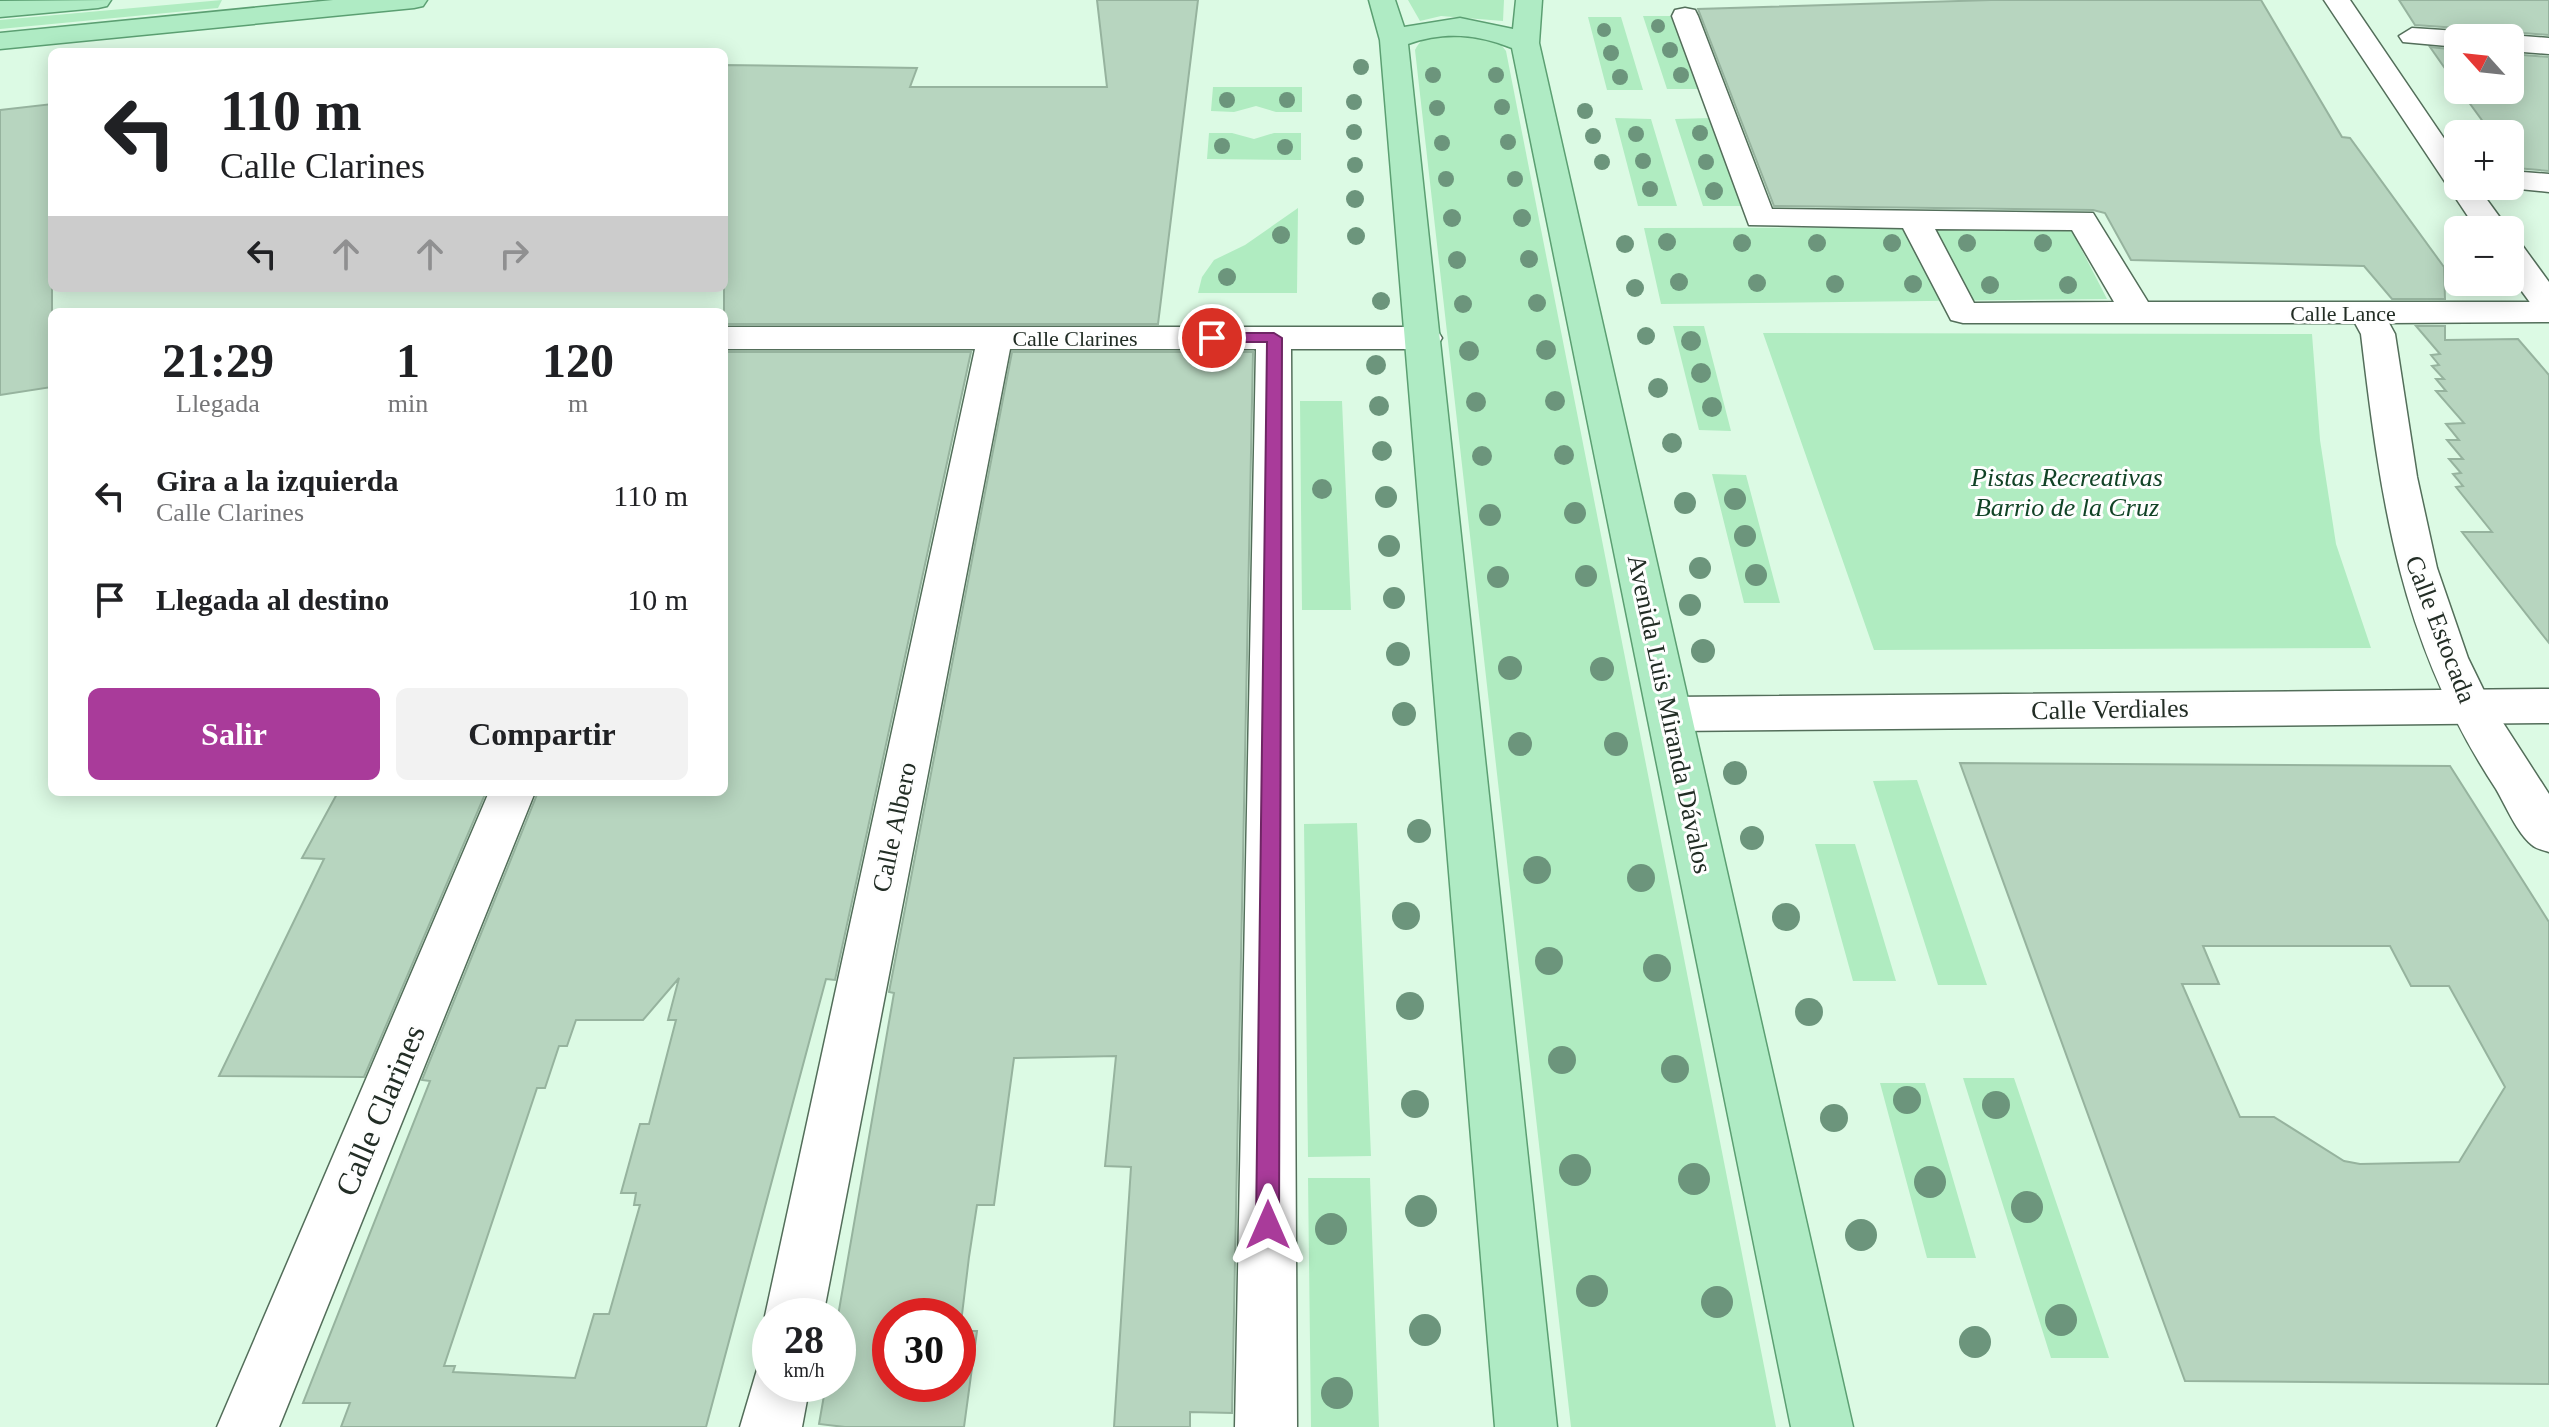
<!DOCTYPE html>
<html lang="es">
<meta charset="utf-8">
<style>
:root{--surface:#fff;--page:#f2f2f2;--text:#202124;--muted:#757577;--accent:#a93b9a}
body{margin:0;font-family:"Times New Roman",serif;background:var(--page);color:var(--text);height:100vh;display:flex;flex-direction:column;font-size:30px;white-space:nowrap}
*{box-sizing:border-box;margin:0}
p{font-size:26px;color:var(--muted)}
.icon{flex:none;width:44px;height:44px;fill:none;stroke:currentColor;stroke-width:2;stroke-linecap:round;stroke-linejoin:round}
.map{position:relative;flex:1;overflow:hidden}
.sheet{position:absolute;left:48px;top:308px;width:680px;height:488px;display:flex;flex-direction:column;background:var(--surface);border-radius:12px;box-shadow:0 4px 20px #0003}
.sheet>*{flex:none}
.hud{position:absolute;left:48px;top:48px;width:680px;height:244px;border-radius:12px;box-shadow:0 4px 20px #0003;background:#fff;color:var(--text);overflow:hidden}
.needle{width:52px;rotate:297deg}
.buttons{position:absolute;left:2444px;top:24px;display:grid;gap:16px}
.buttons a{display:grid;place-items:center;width:80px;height:80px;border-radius:12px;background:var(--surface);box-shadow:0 4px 20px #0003;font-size:40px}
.speed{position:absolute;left:752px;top:1298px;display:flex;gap:16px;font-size:40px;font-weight:700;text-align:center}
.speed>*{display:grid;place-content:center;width:104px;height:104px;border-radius:50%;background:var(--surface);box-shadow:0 4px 20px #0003;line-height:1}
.speed small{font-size:20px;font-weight:400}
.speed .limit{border:12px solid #d22;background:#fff;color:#111}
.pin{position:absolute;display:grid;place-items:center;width:68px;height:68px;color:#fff;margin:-34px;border:4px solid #fff;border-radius:50%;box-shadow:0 2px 8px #0007}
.me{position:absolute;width:88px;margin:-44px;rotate:0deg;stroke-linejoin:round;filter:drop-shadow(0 0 6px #0008)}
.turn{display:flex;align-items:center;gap:28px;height:168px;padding:0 40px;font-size:36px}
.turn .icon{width:104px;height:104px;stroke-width:2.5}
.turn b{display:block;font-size:56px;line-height:68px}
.lanes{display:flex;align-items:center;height:76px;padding:0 40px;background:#0003;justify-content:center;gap:40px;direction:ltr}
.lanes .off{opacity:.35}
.eta{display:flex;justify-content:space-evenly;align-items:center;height:136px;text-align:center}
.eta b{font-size:48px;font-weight:700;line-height:56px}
.cta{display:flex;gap:16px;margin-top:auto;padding:16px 40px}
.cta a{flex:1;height:92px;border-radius:12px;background:var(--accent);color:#fff;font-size:32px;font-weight:700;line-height:92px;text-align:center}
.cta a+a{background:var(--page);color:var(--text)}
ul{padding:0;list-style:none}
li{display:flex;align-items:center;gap:24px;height:104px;padding:0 40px}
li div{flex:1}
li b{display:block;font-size:30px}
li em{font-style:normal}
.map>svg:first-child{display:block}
.green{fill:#b0ecc1}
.building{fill:#b7d5bf;stroke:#96b39e;stroke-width:2;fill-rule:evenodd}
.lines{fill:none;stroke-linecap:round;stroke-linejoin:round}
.pedestrian-casing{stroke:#536e5a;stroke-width:3}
.minor-casing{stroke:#536e5a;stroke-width:3}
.tertiary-casing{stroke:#536e5a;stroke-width:3}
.primary-casing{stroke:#5b9f72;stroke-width:3}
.pedestrian{fill:#fff;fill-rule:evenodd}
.minor{fill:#fff;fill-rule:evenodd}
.tertiary{fill:#fff;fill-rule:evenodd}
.primary{fill:#afebc4;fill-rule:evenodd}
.tree{fill:#6c957c}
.route{fill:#a93b9a;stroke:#6e2664;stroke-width:2}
.labels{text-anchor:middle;stroke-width:6;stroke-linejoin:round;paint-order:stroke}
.far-street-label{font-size:22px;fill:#222d25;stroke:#fefefe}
.park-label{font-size:26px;font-style:italic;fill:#114326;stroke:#fefefe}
.street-label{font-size:26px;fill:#222d25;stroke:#fefefe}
.near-street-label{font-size:32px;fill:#222d25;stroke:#fefefe}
</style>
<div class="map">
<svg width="2549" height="1427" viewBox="0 0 2549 1427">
<rect width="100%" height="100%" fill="#dcfae4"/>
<path class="green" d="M222,0L218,8L0,29V20Z
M1408,0H1504L1503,21L1441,16L1420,21Z
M1643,16H1676L1702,89H1667Z
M1588,17H1621L1643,90H1607Z
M1453,29L1498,41L1506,51L1776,1427H1571L1415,50C1423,34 1436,32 1453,29Z
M1213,87H1302V112H1276L1256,106L1234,112L1211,111Z
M1615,118L1651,119L1677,206H1638Z
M1711,118L1742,206H1703L1675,119Z
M1209,133H1232L1254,139L1274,133H1301V160L1207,159Z
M1298,208L1297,293H1198L1202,277L1214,260L1245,245Z
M2070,227L2107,299L1661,304L1644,228Z
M1673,326H1704L1731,431L1699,430Z
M1763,333L2312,334L2320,440L2336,544L2371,648L1874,650Z
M1300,401H1342L1351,610H1302Z
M1712,474L1746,475L1780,603H1744Z
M1917,780L1987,985H1938L1873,781Z
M1357,823L1371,1156L1308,1157L1304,824Z
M1815,844H1855L1896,981H1853Z
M1963,1078H2014L2109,1358H2051Z
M1880,1083H1925L1976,1258H1927Z
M1308,1178H1370L1379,1427H1311Z"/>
<path class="building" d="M1097,0H1198L1158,324H724V65L917,68L910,87H1107Z
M1991,0H2261L2342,137L2350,138L2444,267L2445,299H2392L2364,266L2131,260L2105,213L2093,210L1774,206L1698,9Z
M2399,0H2549V35L2510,32L2497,38H2473L2458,28L2415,25Z
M2430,47L2458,50V87Z
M2510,54L2549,57V171L2516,168L2510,160V134H2492L2460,90H2510Z
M52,104V387L0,395V110Z
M2416,326H2445V340L2518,339L2549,375V643L2462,532H2492L2456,487L2463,486L2453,474L2461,473L2449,459H2463L2447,440H2459L2446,424L2464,423L2436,391H2446L2436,379H2444L2432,366L2439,365L2431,355L2440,354Z
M724,352H971L835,980L826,979L706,1427H341L350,1403H303L430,1081L422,1080L538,792H724ZM679,978L668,1020H676L649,1124H640L621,1193H636L634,1205H640L609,1314H594L575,1378L453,1372L455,1366H444L537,1088H545L559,1046H567L576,1020H643Z
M1012,352H1253L1232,1413L1190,1412V1427H1114L1131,1167L1105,1166L1116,1056L1014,1058L994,1205H977L969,1257L960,1331H977L964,1427H845L819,1424L826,1384H838V1316L894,993L889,992ZM890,1316H958V1384H890Z
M1960,763L2450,766L2549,922V1384L2185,1381ZM2203,946H2390L2411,986H2449L2505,1087L2459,1162L2360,1164L2344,1161L2274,1117H2240L2182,984H2219Z
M338,792H486L364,1077L219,1076L324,859L302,858Z"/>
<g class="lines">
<defs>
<path id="pedestrian" d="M2412,28L2458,31L2470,38H2458V47L2403,42L2399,36Z
M2510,35L2549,38V54L2510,51V38H2500Z"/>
<path id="minor" d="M1685,8L1695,10L1698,16L1772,209L2093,213L2148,302H2549V322L2389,323L2395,334L2417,477L2437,568L2468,658L2489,701L2549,794V852C2544,850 2536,849 2532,845C2517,833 2506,806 2496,789C2400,643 2381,503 2361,334L2355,323H1963L1951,320L1903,228L1749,225L1672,16L1675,10ZM1935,229L2072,230L2114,302L1974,303Z
M724,327H1425L1437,330L1442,338L1437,346L1425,349H1291L1297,1427H1235L1256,349H1010L823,1316H770V1329L765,1316L975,349H724Z
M489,792H535L279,1427H217Z
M770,1358V1384H810L802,1427H740L759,1363Z"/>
<path id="tertiary" d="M2324,0H2350L2458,159V186H2477L2509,230H2477Z
M2510,171L2549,174V192L2499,187L2510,186Z
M2510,242L2522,245L2549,282V315L2537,312L2510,275Z
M2549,689V723L1671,731L1655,726L1649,714L1655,702L1671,697Z"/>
<path id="primary" d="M111,0L107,6L98,8L0,17V1Z
M333,0H427L423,6L414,8L0,49V33Z
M1369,0H1395L1404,27L1460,18L1513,29L1516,0H1542L1539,43L1853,1427H1791L1512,48C1477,34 1444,31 1408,44L1557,1427H1495L1380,40Z"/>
</defs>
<use href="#pedestrian" class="pedestrian-casing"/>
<use href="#minor" class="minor-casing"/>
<use href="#tertiary" class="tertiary-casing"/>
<use href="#primary" class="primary-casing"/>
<use href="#pedestrian" class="pedestrian"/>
<use href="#minor" class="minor"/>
<use href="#tertiary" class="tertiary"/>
<use href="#primary" class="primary"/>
</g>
<g class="tree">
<circle cx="1658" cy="26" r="7"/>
<circle cx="1604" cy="30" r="7"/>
<circle cx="1670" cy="50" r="8"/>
<circle cx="1611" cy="53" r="8"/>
<circle cx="1361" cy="67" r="8"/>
<circle cx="1433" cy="75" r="8"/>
<circle cx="1496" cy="75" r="8"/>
<circle cx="1681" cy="75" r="8"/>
<circle cx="1620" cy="77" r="8"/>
<circle cx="1227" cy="100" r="8"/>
<circle cx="1287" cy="100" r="8"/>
<circle cx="1354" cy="102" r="8"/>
<circle cx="1502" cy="107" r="8"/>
<circle cx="1437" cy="108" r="8"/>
<circle cx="1585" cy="111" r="8"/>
<circle cx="1354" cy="132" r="8"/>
<circle cx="1700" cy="133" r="8"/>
<circle cx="1636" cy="134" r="8"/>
<circle cx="1593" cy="136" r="8"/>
<circle cx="1508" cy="142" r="8"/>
<circle cx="1442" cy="143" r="8"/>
<circle cx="1222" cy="146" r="8"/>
<circle cx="1285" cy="147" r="8"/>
<circle cx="1643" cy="161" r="8"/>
<circle cx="1602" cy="162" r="8"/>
<circle cx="1706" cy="162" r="8"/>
<circle cx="1355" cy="165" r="8"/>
<circle cx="1446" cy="179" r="8"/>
<circle cx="1515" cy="179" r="8"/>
<circle cx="1650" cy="189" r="8"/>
<circle cx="1714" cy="191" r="9"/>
<circle cx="1355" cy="199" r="9"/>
<circle cx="1452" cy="218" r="9"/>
<circle cx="1522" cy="218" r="9"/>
<circle cx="1281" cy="235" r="9"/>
<circle cx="1356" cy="236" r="9"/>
<circle cx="1667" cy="242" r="9"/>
<circle cx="1742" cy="243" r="9"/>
<circle cx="1817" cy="243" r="9"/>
<circle cx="1892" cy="243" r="9"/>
<circle cx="1967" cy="243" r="9"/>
<circle cx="2043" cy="243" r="9"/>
<circle cx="1625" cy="244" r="9"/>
<circle cx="1529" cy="259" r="9"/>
<circle cx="1457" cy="260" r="9"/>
<circle cx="1227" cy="277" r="9"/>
<circle cx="1679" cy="282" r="9"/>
<circle cx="1757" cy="283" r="9"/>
<circle cx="1835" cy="284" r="9"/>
<circle cx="1913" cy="284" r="9"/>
<circle cx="1990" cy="285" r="9"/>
<circle cx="2068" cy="285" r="9"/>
<circle cx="1635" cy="288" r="9"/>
<circle cx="1381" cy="301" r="9"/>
<circle cx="1537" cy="303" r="9"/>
<circle cx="1463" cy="304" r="9"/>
<circle cx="1646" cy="336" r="9"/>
<circle cx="1691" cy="341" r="10"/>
<circle cx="1546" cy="350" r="10"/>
<circle cx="1469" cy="351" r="10"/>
<circle cx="1376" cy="365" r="10"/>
<circle cx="1701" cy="373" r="10"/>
<circle cx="1658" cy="388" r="10"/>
<circle cx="1555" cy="401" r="10"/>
<circle cx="1476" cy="402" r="10"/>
<circle cx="1379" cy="406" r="10"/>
<circle cx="1712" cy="407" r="10"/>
<circle cx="1672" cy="443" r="10"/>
<circle cx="1382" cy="451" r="10"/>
<circle cx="1564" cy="455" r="10"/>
<circle cx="1482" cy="456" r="10"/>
<circle cx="1322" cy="489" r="10"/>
<circle cx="1386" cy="497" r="11"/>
<circle cx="1735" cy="499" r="11"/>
<circle cx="1685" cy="503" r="11"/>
<circle cx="1575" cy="513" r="11"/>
<circle cx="1490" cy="515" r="11"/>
<circle cx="1745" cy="536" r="11"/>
<circle cx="1389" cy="546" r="11"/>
<circle cx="1700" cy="568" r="11"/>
<circle cx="1756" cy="575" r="11"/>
<circle cx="1586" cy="576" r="11"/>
<circle cx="1498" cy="577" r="11"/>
<circle cx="1394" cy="598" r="11"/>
<circle cx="1690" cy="605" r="11"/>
<circle cx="1703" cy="651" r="12"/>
<circle cx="1398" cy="654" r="12"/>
<circle cx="1510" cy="668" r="12"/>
<circle cx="1602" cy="669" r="12"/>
<circle cx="1404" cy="714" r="12"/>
<circle cx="1520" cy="744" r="12"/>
<circle cx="1616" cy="744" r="12"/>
<circle cx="1735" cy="773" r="12"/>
<circle cx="1419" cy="831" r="12"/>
<circle cx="1752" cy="838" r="12"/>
<circle cx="1537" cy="870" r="14"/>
<circle cx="1641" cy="878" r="14"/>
<circle cx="1406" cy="916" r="14"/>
<circle cx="1786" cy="917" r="14"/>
<circle cx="1549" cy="961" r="14"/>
<circle cx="1657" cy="968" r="14"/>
<circle cx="1410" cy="1006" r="14"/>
<circle cx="1809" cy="1012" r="14"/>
<circle cx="1562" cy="1060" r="14"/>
<circle cx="1675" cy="1069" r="14"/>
<circle cx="1907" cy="1100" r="14"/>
<circle cx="1415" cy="1104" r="14"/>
<circle cx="1996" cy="1105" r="14"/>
<circle cx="1834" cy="1118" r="14"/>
<circle cx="1575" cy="1170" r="16"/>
<circle cx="1694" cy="1179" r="16"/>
<circle cx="1930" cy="1182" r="16"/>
<circle cx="2027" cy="1207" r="16"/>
<circle cx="1421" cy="1211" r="16"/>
<circle cx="1331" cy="1229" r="16"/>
<circle cx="1861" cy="1235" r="16"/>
<circle cx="1592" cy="1291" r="16"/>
<circle cx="1717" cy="1302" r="16"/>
<circle cx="2061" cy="1320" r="16"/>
<circle cx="1425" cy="1330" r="16"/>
<circle cx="1975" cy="1342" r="16"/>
<circle cx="1337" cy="1393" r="16"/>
</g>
<path class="route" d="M1274,333L1282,338L1279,1225L1276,1233L1268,1237L1260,1233L1256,1225L1267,342H1212L1205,338L1212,333Z"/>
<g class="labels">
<g class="far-street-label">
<text x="2343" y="321">Calle Lance</text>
<text x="1075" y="346">Calle Clarines</text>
</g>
<g class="park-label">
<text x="2067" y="486">Pistas Recreativas<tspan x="2067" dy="30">Barrio de la Cruz</tspan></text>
</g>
<g class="street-label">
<text transform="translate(2441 629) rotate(69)" y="9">Calle Estocada</text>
<text transform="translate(2110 709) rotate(-1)" y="9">Calle Verdiales</text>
<text transform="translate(1670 714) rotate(78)" y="9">Avenida Luis Miranda Dávalos</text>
<text transform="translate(894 827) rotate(-78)" y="9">Calle Albero</text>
</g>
<g class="near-street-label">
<text transform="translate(380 1110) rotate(-67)" y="11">Calle Clarines</text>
</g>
</g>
</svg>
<div class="buttons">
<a><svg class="needle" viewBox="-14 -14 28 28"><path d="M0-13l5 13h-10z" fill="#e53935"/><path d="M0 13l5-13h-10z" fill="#757577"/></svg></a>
<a>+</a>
<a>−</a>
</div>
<div class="speed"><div>28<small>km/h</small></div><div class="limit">30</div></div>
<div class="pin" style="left:1212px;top:338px;background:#d93025"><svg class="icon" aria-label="arrive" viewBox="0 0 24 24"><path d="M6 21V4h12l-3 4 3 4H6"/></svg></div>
<svg class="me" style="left:1268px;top:1225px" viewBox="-20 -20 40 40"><path d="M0-17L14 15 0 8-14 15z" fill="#a93b9a" stroke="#fff" stroke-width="4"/></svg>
<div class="hud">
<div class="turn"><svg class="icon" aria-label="left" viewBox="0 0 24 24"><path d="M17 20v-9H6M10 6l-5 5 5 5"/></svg><div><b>110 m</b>Calle Clarines</div></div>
<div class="lanes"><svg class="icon" aria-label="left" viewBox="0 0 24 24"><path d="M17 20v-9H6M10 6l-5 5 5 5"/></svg><svg class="icon off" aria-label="ahead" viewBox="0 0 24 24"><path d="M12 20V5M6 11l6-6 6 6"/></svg><svg class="icon off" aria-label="ahead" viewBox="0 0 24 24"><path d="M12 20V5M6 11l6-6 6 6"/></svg><svg class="icon off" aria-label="right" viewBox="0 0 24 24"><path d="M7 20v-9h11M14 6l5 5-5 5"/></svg></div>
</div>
<section class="sheet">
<div class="eta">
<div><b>21:29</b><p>Llegada</p></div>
<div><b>1</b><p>min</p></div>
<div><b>120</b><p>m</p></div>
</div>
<ul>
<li><svg class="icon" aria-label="left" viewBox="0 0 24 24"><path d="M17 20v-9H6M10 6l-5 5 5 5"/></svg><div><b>Gira a la izquierda</b><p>Calle Clarines</p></div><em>110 m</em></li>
<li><svg class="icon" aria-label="arrive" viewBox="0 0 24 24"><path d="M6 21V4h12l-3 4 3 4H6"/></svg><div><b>Llegada al destino</b></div><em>10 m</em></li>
</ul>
<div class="cta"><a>Salir</a><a>Compartir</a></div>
</section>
</div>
